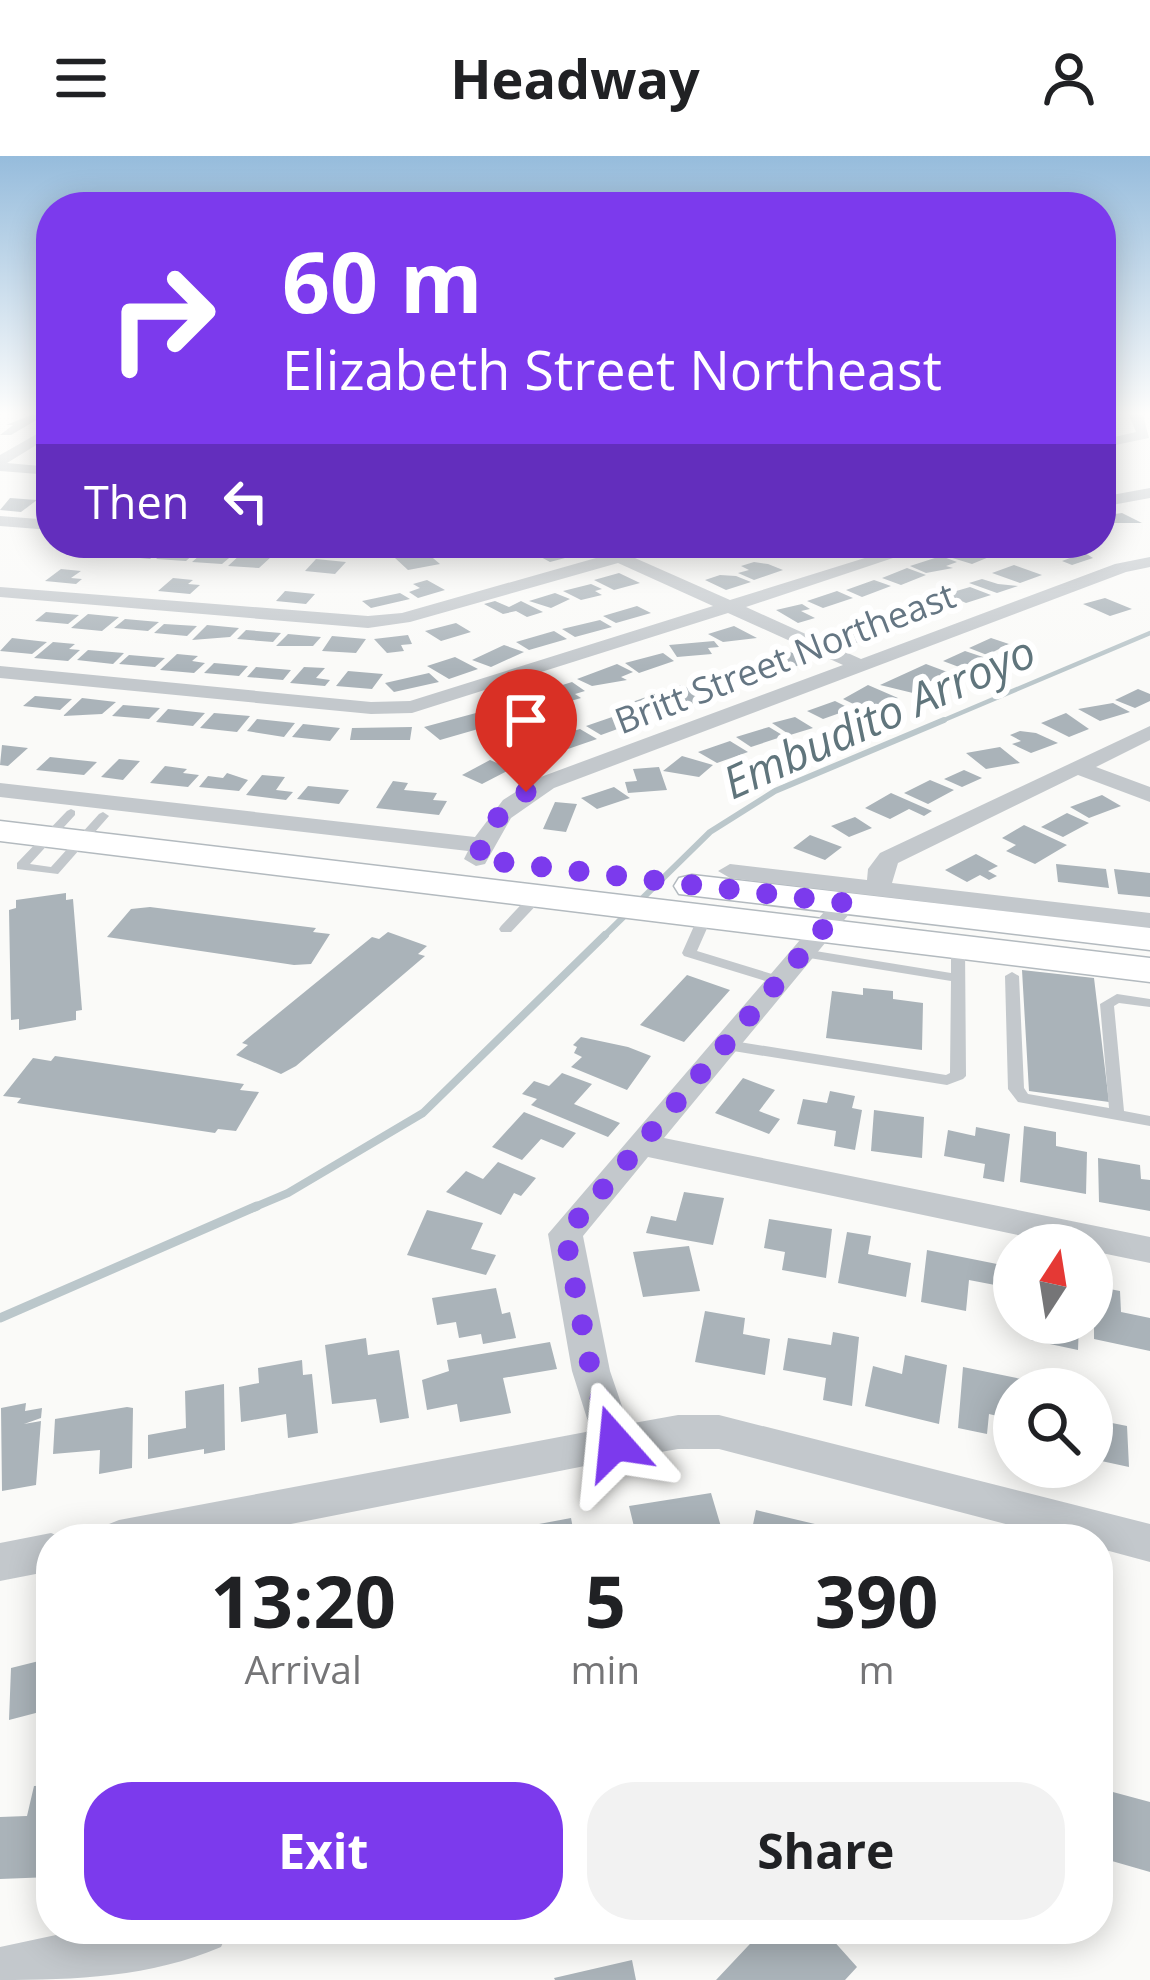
<!DOCTYPE html>
<style>
:root{--surface:#fff;--page:#f2f2f2;--text:#202124;--muted:#757577;--accent:#7c3aed}
body{margin:0;font-family:"Open Sans",sans-serif;background:var(--page);color:var(--text);height:100vh;display:flex;flex-direction:column;font-size:45px;white-space:nowrap}
*{box-sizing:border-box;margin:0}
p{font-size:39px;color:var(--muted)}
.icon{flex:none;width:66px;height:66px;fill:none;stroke:currentColor;stroke-width:2;stroke-linecap:round;stroke-linejoin:round}
.map{position:relative;flex:1;overflow:hidden}
.sheet{position:absolute;left:36px;top:1368px;width:1077px;height:420px;display:flex;flex-direction:column;background:var(--surface);border-radius:48px;box-shadow:0 6px 30px #0003}
.sheet>*{flex:none}
.hud{position:absolute;left:36px;top:36px;width:1080px;height:366px;border-radius:48px;box-shadow:0 6px 30px #0003;background:#7c3aed;color:#fff;overflow:hidden}
.needle{width:78px;rotate:12deg}
.fabs{position:absolute;left:993px;top:1068px;display:grid;gap:24px}
.fabs a{display:grid;place-items:center;width:120px;height:120px;border-radius:50%;background:var(--surface);box-shadow:0 6px 30px #0003;font-size:60px}
.pin{position:absolute;display:grid;place-items:center;width:102px;height:102px;color:#fff;margin:-123px -51px;border-radius:50% 50% 50% 0;rotate:-45deg;box-shadow:0 0 12px #0007}
.pin .icon{rotate:45deg}
.me{position:absolute;width:132px;margin:-66px;rotate:342deg;stroke-linejoin:round;filter:drop-shadow(0 0 9px #0008)}
.turn{display:flex;align-items:center;gap:42px;height:252px;padding:0 48px;font-size:54px}
.turn .icon{width:156px;height:156px;stroke-width:2.5}
.turn b{display:block;font-size:84px;line-height:102px}
.then{display:flex;align-items:center;height:114px;padding:0 48px;background:#0003;gap:24px;font-size:45px}
.eta{display:flex;justify-content:space-evenly;align-items:center;height:204px;text-align:center}
.eta b{font-size:72px;font-weight:700;line-height:84px}
.action{display:flex;gap:24px;margin-top:auto;padding:24px 48px}
.action a{flex:1;height:138px;border-radius:48px;background:var(--accent);color:#fff;font-size:48px;font-weight:700;line-height:138px;text-align:center}
.action a+a{background:var(--page);color:var(--text)}
header{display:flex;justify-content:space-between;align-items:center;height:156px;padding:0 48px;background:var(--surface);font-size:54px;font-weight:700}
.map>svg:first-child{display:block}
.lines{fill:none;stroke-linecap:round;stroke-linejoin:round}
.stream-far3{stroke:#bbc7cb;stroke-width:4.5}
.stream-far2{stroke:#bbc7cb;stroke-width:6}
.stream-far1{stroke:#bbc7cb;stroke-width:8}
.stream{stroke:#bbc7cb;stroke-width:9}
.building{fill:#aab3b9}
.secondary-casing{stroke:#b3babf;stroke-width:3}
.lane{fill:#c3c8cc;fill-rule:evenodd}
.street{fill:#c3c8cc;fill-rule:evenodd}
.secondary{fill:#fff;fill-rule:evenodd}
.route{stroke:#7c3aed;stroke-width:21;stroke-dasharray:0 37.8}
.labels{text-anchor:middle;stroke-width:12;stroke-linejoin:round;paint-order:stroke}
.far-street-label{font-size:36px;fill:#657683;stroke:#fff}
.water-label{font-size:45px;font-style:italic;fill:#60757c;stroke:#fff}
</style>
<header><svg class="icon" aria-label="menu" viewBox="0 0 24 24"><path d="M4 6h16M4 12h16M4 18h16"/></svg>Headway<svg class="icon" aria-label="person" viewBox="0 0 24 24"><circle cx="12" cy="8" r="4"/><path d="M4 21q1-7 8-7t8 7"/></svg></header>
<div class="map">
<svg width="1150" height="1824" viewBox="0 0 1150 1824">
<rect width="100%" height="100%" fill="#fafaf8"/>
<g class="lines">
<path class="stream-far3" d="M937,567L1150,477"/>
<path class="stream-far2" d="M602,782L710,676L775,635L944,564"/>
<path class="stream-far1" d="M250,1053L288,1037L423,957L605,779"/>
<path class="stream" d="M0,1162L257,1050"/>
</g>
<path class="building" d="M31,259H45L11,279H0L13,269H6Z
M10,342L37,344L21,356L0,354Z
M1122,357L1142,367H1101V360Z
M96,387H129L113,399L83,397Z
M825,387H840L855,392L828,402L812,397L825,392L818,389Z
M459,388L476,397L443,401L431,394Z
M559,388L580,398L550,406L530,395Z
M133,389L163,392L150,403L120,400Z
M968,391L994,399L972,408L946,400Z
M1070,392L1085,397L1093,402L1072,409L1062,405L1070,402L1054,397Z
M168,393L197,395L186,405L156,403Z
M206,394L235,397L222,408L192,406Z
M427,397L440,408L408,414L395,402Z
M241,398L271,401L259,412L228,410Z
M941,400L957,406L946,410L953,412L926,417L910,410Z
M316,403L346,406L335,418L305,415Z
M754,406L768,408L783,414L754,424L738,417L749,414L741,410Z
M1014,409L1042,419L1020,427L992,417Z
M907,412L926,419L901,429L882,422Z
M61,413L81,415L71,422L82,423L76,428L45,425Z
M619,417L640,427L614,434L594,424Z
M720,419L736,420L751,426L726,434L705,424Z
M173,422L193,424L188,428L200,429L190,438L158,435Z
M982,423L998,428L1018,430L997,437L969,427Z
M427,424L445,434L418,442L409,436L420,432L413,428Z
M874,424L891,430L862,441L846,434Z
M591,428L602,433L595,435L602,439L581,444L563,435Z
M970,431L991,439L966,447L946,438Z
M285,435L315,438L306,448L276,445Z
M837,435L853,442L823,452L807,445Z
M400,437L410,443L371,452L362,445Z
M555,437L570,443L551,452L529,445Z
M938,439L961,448L939,457L923,450L931,447L924,445Z
M1105,442L1132,453L1110,460L1083,448Z
M495,445L509,451L521,445L543,456L527,461L516,455L503,458L484,448Z
M802,448L810,453L801,455L815,462L798,467L776,454Z
M637,450L651,457L616,467L603,460Z
M46,456L79,459L68,468L35,465Z
M88,458L119,461L102,475L71,472Z
M125,463L159,466L148,475L114,472Z
M600,464L612,471L575,481L562,473Z
M456,467L471,476L441,485L425,475Z
M164,468L197,470L187,480L154,477Z
M207,469L239,472L230,481L192,484Z
M734,470L757,482L723,486L708,478Z
M852,470L875,480L851,489L834,482L843,479L836,476Z
M246,474L281,477L273,486L237,483Z
M554,475L567,483L529,494L516,486Z
M288,478L321,481L313,490H276Z
M408,479L412,488L401,489L404,495L387,497L374,483Z
M332,480L366,483L356,497L322,495Z
M12,482L47,486L32,498L0,495Z
M991,482L1009,488L987,499L969,492Z
M714,485L719,491L708,492L712,498L677,501L669,489Z
M53,486L75,488L69,493L80,494L68,505L34,502Z
M504,489L524,496L491,511L472,504Z
M784,493L810,505L783,515L773,510L783,506L767,499Z
M88,494L124,497L113,508L77,504Z
M965,495L989,503L967,514L943,505Z
M663,497L674,505L639,517L625,507Z
M177,498L198,500L192,505L205,507L194,517L160,514Z
M129,499L165,502L155,511L119,508Z
M455,501L478,513L449,523L427,510Z
M753,506L773,515L747,525L727,516Z
M214,507L248,510L239,520L204,517Z
M617,508L633,516L621,521L627,524L592,530L577,523Z
M926,508L950,517L917,531L925,534L917,538L880,529Z
M256,511L291,514L283,524L247,521Z
M304,511L325,512L316,522L330,524L325,530L290,527Z
M348,515L383,518L372,533L336,530Z
M429,517L439,526L394,536L385,527Z
M725,520L741,528L711,538L696,530Z
M572,526L585,535L575,538L581,542L553,550L534,538Z
M681,529L709,542L681,553L653,539Z
M868,529L898,542L868,555L843,543Z
M1138,533L1150,538V545L1135,552L1115,544Z
M35,540L72,543L60,554L23,550Z
M522,540L538,549L496,563L481,554Z
M646,541L669,553L639,564L616,552Z
M82,542L116,546L102,558L63,560Z
M835,545L851,553L823,563L807,555Z
M1113,547L1130,556L1100,565L1078,553Z
M123,549L160,552L149,563L112,560Z
M168,553L205,557L193,570L156,566Z
M214,557L250,560L237,576L200,572Z
M476,557L492,569L440,584L424,571Z
M1066,557L1089,573L1069,581L1041,567Z
M618,559L634,567L601,579L586,570Z
M795,561L813,572L790,579L772,567Z
M257,563L295,567L284,581L247,575Z
M303,568L340,572L330,585L292,581Z
M412,571L410,584H350L352,572Z
M561,571L570,576L580,573L597,583L565,594L539,579Z
M769,571L784,580L751,591L736,581Z
M1020,575L1036,577L1058,587L1031,597L1012,588L1021,585L1010,579Z
M524,585L532,590L541,587L557,596L522,608L499,594Z
M730,585L748,596L717,607L698,596Z
M2,589L28,592L8,610L0,609Z
M1000,591L1020,607L986,613L966,597Z
M682,600L713,609L699,621L663,615Z
M50,601L97,606L84,619L36,614Z
M119,603L140,605L123,624L101,621Z
M490,604L511,613L482,628L462,619Z
M165,610L187,613L183,617L199,619L188,631L150,627Z
M659,611L667,634L628,637L625,626L637,625L633,613Z
M964,614L982,622L962,631L944,623Z
M227,617L248,624L239,635L199,631L208,620L223,622Z
M262,619L285,621L276,634L293,636L286,644L246,639Z
M930,624L954,634L928,648L904,637Z
M393,625L408,627L404,634L437,637L433,644L447,645L439,659L376,652Z
M308,630L349,634L339,648L297,643Z
M614,631L630,642L597,653L581,642Z
M891,637L932,655L924,660L909,653L890,663L865,652Z
M1102,639L1121,650L1089,662L1070,651Z
M555,646L577,648L566,676L543,673Z
M1067,657L1089,667L1063,681L1041,671Z
M855,661L872,672L849,681L831,670Z
M1024,669L1067,689L1035,708L1006,695L1016,689L1002,682Z
M810,679L842,691L825,704L793,692Z
M976,698L998,710L988,715L997,720L989,724L980,719L967,726L945,714Z
M1056,708L1106,713L1109,732L1058,726Z
M1114,713L1150,717V741L1118,738Z
M66,737V744L73,743L82,854L76,855V864L19,874V863L11,864L9,754L16,752V744Z
M150,751L316,772L313,776L330,778L311,808L294,809L107,781L131,753Z
M388,776L427,790L418,798L425,800L296,910L281,918L236,899L248,889L242,887L372,781L379,783Z
M1022,814L1094,822L1109,946L1029,935Z
M687,819L730,834L684,886L640,869Z
M863,832L893,835V843L923,847L922,894L826,882L832,835L863,839Z
M581,881L628,891L651,900L627,934L571,911L582,901L574,897L577,891L573,889Z
M55,900L244,928L240,934L259,936L236,975L218,973L215,977L17,947L21,942L3,940L33,902L51,905Z
M562,917L592,928L574,948L620,967L608,981L531,949L537,943L522,938L534,925L549,930Z
M743,922L775,934L759,955L780,963L769,978L715,957Z
M830,935L855,940L852,952L862,954L855,994L834,990L836,975L797,968L803,943L827,947Z
M874,954L924,961L922,1002L871,995Z
M524,956L576,977L563,992L541,983L522,1004L492,991Z
M1024,970L1056,976V990L1087,996L1086,1038L1020,1026Z
M976,971L1010,978L1004,1026L983,1022L985,1008L944,1000L948,974L975,980Z
M1098,1002L1140,1009L1141,1023L1150,1024V1055L1099,1046Z
M498,1006L536,1022L521,1040L514,1037L501,1059L446,1036L466,1015L483,1023Z
M684,1036L724,1042L713,1089L646,1077L651,1060L676,1065Z
M427,1054L483,1067L471,1093L496,1099L486,1119L407,1099Z
M769,1063L832,1073L826,1122L782,1114L785,1096L764,1092Z
M847,1076L871,1080L868,1098L911,1107L906,1141L838,1127Z
M689,1090L700,1135L643,1141L633,1096Z
M927,1094L997,1108L995,1129L969,1124L966,1155L921,1146Z
M1094,1130L1120,1135L1121,1156L1150,1162V1195L1094,1183Z
M496,1132L502,1158L510,1156L516,1182L483,1188L481,1178L459,1182L456,1166L437,1169L432,1142Z
M705,1155L745,1162L743,1178L770,1183L765,1219L695,1206Z
M1032,1167H1079L1078,1194L1031,1184Z
M833,1176L859,1181L852,1250L823,1244L826,1222L783,1214L788,1182L831,1189Z
M366,1182L368,1199L399,1194L409,1262L380,1267L376,1243L332,1248L325,1189Z
M550,1186L557,1213L503,1222L511,1257L460,1266L457,1248L427,1254L422,1224L449,1215L447,1204Z
M905,1199L947,1209L939,1268L865,1250L873,1210L902,1218Z
M302,1204L303,1219L312,1218L318,1277L288,1282L286,1258L241,1266L239,1231L259,1227L258,1212Z
M963,1211L1036,1226V1233H1014V1264L989,1258L987,1278L958,1272Z
M224,1228L225,1294L204,1298V1293L148,1303V1279L186,1272L185,1235Z
M26,1247L25,1255L42,1252L41,1262L24,1268L41,1265L36,1329L2,1335L1,1252Z
M127,1251L133,1252L132,1312L99,1318L100,1294L53,1298L55,1263Z
M1092,1263L1127,1270L1129,1311L1092,1303Z
M711,1337L722,1374L693,1378L695,1383H637L629,1350Z
M756,1354L836,1373L834,1383H750Z
M571,1362L575,1383H542L539,1368Z
M525,1372L527,1383H479V1381Z
M51,1502V1553L9,1564L11,1512Z
M51,1629V1721L0,1723V1661L27,1660L34,1630Z
M1098,1632L1150,1646V1716L1098,1701Z
M764,1773H823L857,1811L845,1824H716Z
M632,1804L636,1824H555L554,1822Z"/>
<g class="lines">
<defs>
<path id="secondary" d="M0,665L1150,802V826L0,685Z
M692,719L1150,772V794L679,738L674,730L679,722Z"/>
</defs>
<use href="#secondary" class="secondary-casing"/>
<path class="lane" d="M71,653L75,655V659L30,708L51,711L99,658L103,656L109,660L58,718L17,713V707L67,655Z
M537,736L543,740L542,743L511,776H501L499,773L501,770L532,737Z
M705,757L712,761L697,795L785,822L787,825L785,828H775L684,800L682,797L698,761Z
M958,787L965,791L966,920L963,923L947,929L727,894L720,889L727,884L946,919L950,917L951,825L803,801L796,797L803,793L951,817V791Z
M1012,816L1019,820L1024,932L1028,938L1109,952L1100,848L1117,838L1150,843V851L1119,847L1114,850L1124,955L1150,960V970L1018,946L1008,933L1005,820Z"/>
<path class="street" d="M1129,259H1143L1149,282L1101,292V284L1136,276Z
M51,270V280L7,307L51,311V319L0,315V299Z
M1150,332V342L1101,351V341Z
M0,360L51,364V374L0,370Z
M264,387H411L346,398L272,392Z
M580,387C595,387 604,392 618,394C631,397 660,387 677,387L635,402L730,444L913,387H938L746,451L861,503L1115,408L1150,401V411L1126,416L554,632L511,662L485,708L476,710L464,703L468,695L0,641V627L475,681L503,644L538,622L843,509L728,457L412,557L371,558L0,522V510L371,546L410,545L713,450L618,407L410,466L368,472L0,441V431L368,460L402,457L603,400Z
M1150,570V584L1096,611L1150,631V646L1078,619L898,707L892,727L1150,757V773L730,722L718,715L730,708L867,724L868,713L880,697Z
M845,739L854,742L858,747L854,752L664,982L1150,1081V1107L1092,1095V1089H1065L648,1001L583,1080L610,1215L628,1268L678,1259H719L1150,1368V1406L1098,1392V1383H1063L719,1293H678L615,1304L215,1383H98L104,1370L119,1364L591,1275L572,1215L548,1078L836,742Z
M51,1377L66,1383H51V1415L0,1425V1387Z
M84,1773H229L221,1791C151,1821 75,1824 0,1824V1791Z"/>
<use href="#secondary" class="secondary"/>
</g>
<linearGradient id="sky" x2="0" y2="1"><stop stop-color="#96bcdc"/><stop offset="0.5" stop-color="#fdfdfc"/><stop offset="1" stop-color="#fdfdfc" stop-opacity="0"/></linearGradient>
<rect width="1150" height="514" fill="url(#sky)"/>
<g class="lines">
<path class="route" d="M526,636L494,665L476,703L845,747L565,1078L591,1215L615,1287"/>
</g>
<g class="labels">
<g class="far-street-label">
<text transform="translate(785 502) rotate(-21)" y="13">Britt Street Northeast</text>
</g>
<g class="water-label">
<text transform="translate(879 561) rotate(-24)" y="16">Embudito Arroyo</text>
</g>
</g>
</svg>
<div class="fabs">
<a><svg class="needle" viewBox="-14 -14 28 28"><path d="M0-13l5 13h-10z" fill="#e53935"/><path d="M0 13l5-13h-10z" fill="#757577"/></svg></a>
<a><svg class="icon" aria-label="search" viewBox="0 0 24 24"><circle cx="10" cy="10" r="6"/><path d="M15 15l6 6"/></svg></a>
</div>
<div class="pin" style="left:526px;top:636px;background:#d93025"><svg class="icon" aria-label="arrive" viewBox="0 0 24 24"><path d="M6 21V4h12l-3 4 3 4H6"/></svg></div>
<svg class="me" style="left:615px;top:1287px" viewBox="-20 -20 40 40"><path d="M0-17L14 15 0 8-14 15z" fill="#7c3aed" stroke="#fff" stroke-width="4"/></svg>
<div class="hud">
<div class="turn"><svg class="icon" aria-label="right" viewBox="0 0 24 24"><path d="M7 20v-9h11M14 6l5 5-5 5"/></svg><div><b>60 m</b>Elizabeth Street Northeast</div></div>
<div class="then">Then<svg class="icon" aria-label="left" viewBox="0 0 24 24"><path d="M17 20v-9H6M10 6l-5 5 5 5"/></svg></div>
</div>
<section class="sheet">
<div class="eta">
<div><b>13:20</b><p>Arrival</p></div>
<div><b>5</b><p>min</p></div>
<div><b>390</b><p>m</p></div>
</div>
<div class="action"><a>Exit</a><a>Share</a></div>
</section>
</div>
